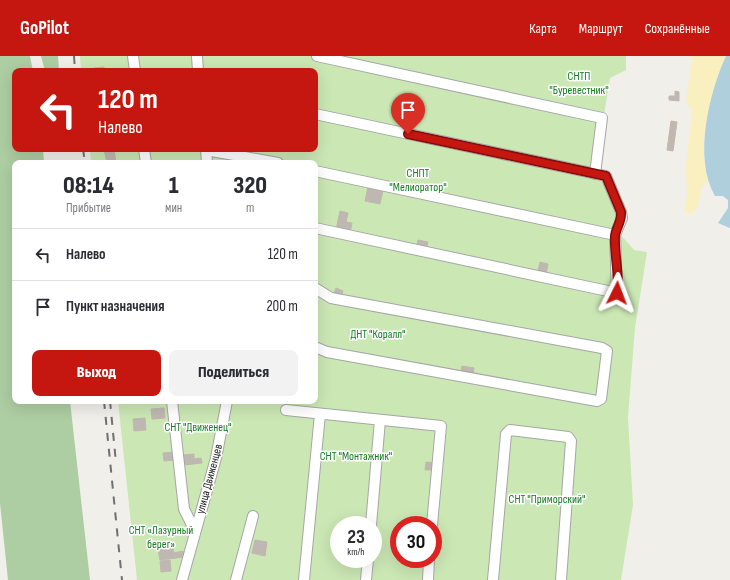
<!DOCTYPE html>
<html lang="ru">
<meta charset="utf-8">
<style>
:root{--surface:#fff;--page:#f2f2f3;--text:#2b2b33;--muted:#7c7c81;--line:#e1e1e2;--accent:#c5160f}
body{margin:0;font-family:"Sofia Sans Condensed",sans-serif;background:var(--page);color:var(--text);height:100vh;display:flex;flex-direction:column;font-size:15px;white-space:nowrap}
*{box-sizing:border-box;margin:0}
p{font-size:13px;color:var(--muted)}
.icon{flex:none;width:22px;height:22px;fill:none;stroke:currentColor;stroke-width:2;stroke-linecap:round;stroke-linejoin:round}
.map{position:relative;flex:1;overflow:hidden}
.side{position:absolute;left:12px;top:104px;width:306px;height:244px;display:flex;flex-direction:column;background:var(--surface);border-radius:8px;box-shadow:0 4px 16px #0002}
.side>*{flex:none}
.guide{position:absolute;left:12px;top:12px;width:306px;height:84px;border-radius:8px;box-shadow:0 4px 16px #0002;background:#c5160f;color:#fff;overflow:hidden}
.speed{position:absolute;left:330px;top:460px;display:flex;gap:8px;font-size:20px;font-weight:700;text-align:center}
.speed>*{display:grid;place-content:center;width:52px;height:52px;border-radius:50%;background:var(--surface);box-shadow:0 4px 16px #0002;line-height:1}
.speed small{font-size:10px;font-weight:400}
.speed .limit{border:6px solid #d22;background:#fff;color:#111}
.pin{position:absolute;display:grid;place-items:center;width:34px;height:34px;color:#fff;margin:-41px -17px;border-radius:50% 50% 50% 0;rotate:-45deg;box-shadow:0 0 4px #0007}
.pin .icon{rotate:45deg}
.me{position:absolute;width:44px;margin:-22px;rotate:3deg;stroke-linejoin:round;filter:drop-shadow(0 0 3px #0008)}
.turn{display:flex;align-items:center;gap:14px;height:84px;padding:0 20px;font-size:18px}
.turn .icon{width:52px;height:52px;stroke-width:2.5}
.turn b{display:block;font-size:28px;line-height:34px}
.eta{display:flex;justify-content:space-evenly;align-items:center;height:68px;text-align:center}
.eta b{font-size:24px;font-weight:800;line-height:28px}
.cta{display:flex;gap:8px;margin-top:auto;padding:8px 20px}
.cta a{flex:1;height:46px;border-radius:8px;background:var(--accent);color:#fff;font-size:16px;font-weight:800;line-height:46px;text-align:center}
.cta a+a{background:var(--page);color:var(--text)}
ul{padding:0;list-style:none}
li{display:flex;align-items:center;gap:12px;height:52px;padding:0 20px;border-top:1px solid var(--line)}
li div{flex:1}
li b{display:block;font-size:15px}
li em{font-style:normal}
header{display:flex;align-items:center;gap:24px;box-sizing:border-box;height:56px;padding:0 20px;background:var(--accent);color:#fff}
header strong{font-size:19px}
nav{display:flex;gap:22px;margin-inline-start:auto;font-size:14px}
.map>svg:first-child{display:block}
.grass{fill:#cbe7b4;fill-rule:evenodd}
.forest{fill:#adcda2}
.sand{fill:#faf0bf}
.water{fill:#aecfdb}
.building{fill:#bfb8b2;stroke:#c2b7ad}
.lines{fill:none;stroke-linecap:round;stroke-linejoin:round}
.minor-casing{stroke:#a6a6a6;stroke-width:12}
.minor{stroke:#fff;stroke-width:10}
.rail{stroke:#707070;stroke-width:2;stroke-dasharray:8 8;stroke-linecap:butt}
.route-casing{stroke:#800e0a;stroke-width:10}
.route{stroke:#c5160f;stroke-width:7}
.labels{text-anchor:middle;stroke-width:3;stroke-linejoin:round;paint-order:stroke}
.park-label{font-size:12px;fill:#157b21;stroke:#fff}
.street-label{font-size:12px;fill:#222;stroke:#fff}
</style>
<header>
<strong>GoPilot</strong>
<nav><a>Карта</a><a>Маршрут</a><a>Сохранённые</a></nav>
</header>
<div class="map">
<svg width="730" height="524" viewBox="0 0 730 524">
<rect width="100%" height="100%" fill="#f1efea"/>
<path class="grass" d="M80,0H626V14L610,22L604,59L600,114L615,146L619,177L634,194L647,196L635,272L628,361L633,449L621,524H137L118,345H315V107H91L90,93H315V15H81ZM339,469H373V503H339ZM399,469H433V503H399Z"/>
<path class="forest" d="M0,0H30L33,15H15V93H43L44,107H15V345H70L90,524H8L0,447Z
M41,0H58L59,15H45Z"/>
<path class="sand" d="M692,0H726C710,35 697,88 708,125L701,132L700,143L697,148V152L693,157L689,158L684,155L687,140L686,111L692,52L687,49L686,45Z"/>
<path class="water" d="M726,0H730V172L718,167L728,152V144L723,140H715C693,102 709,37 726,0Z"/>
<path class="building" d="M104,11L105,15H94V12Z
M675,35L679,36V45L669,44V40H675Z
M671,65L677,66L673,95L667,94Z
M104,93H114L116,107H107Z
M368,131L383,134L380,148L365,145Z
M340,155L348,157L346,166L352,167L350,177L336,174Z
M418,184L428,186L426,194L416,192Z
M540,206L548,208L546,219L537,218Z
M336,232L343,235L341,242L333,240Z
M462,310L474,312L473,320L460,318Z
M164,352L165,362L152,363L151,353Z
M145,362L146,374L134,375L133,363Z
M174,396L175,404L164,405L163,397Z
M194,398V403L201,402L202,407L184,409L183,399Z
M426,406L435,407L434,414H425Z
M255,484L267,486L265,500L252,497Z
M173,491L174,497L183,495L184,501L160,504L158,493Z
M170,504L171,515L161,516L160,505Z"/>
<g class="lines">
<defs>
<path id="minor" d="M133,0L135,15
M197,0L198,15
M317,0L602,62L595,118
M315,58L606,120L621,156L622,162L615,179L617,237L315,172
M144,93L146,107
M206,93L207,107
M206,94L278,107
M315,115L615,179
M315,232L331,242L602,292L607,295L601,343L597,345L327,296L315,291
M172,345L184,453L195,475
M286,354L441,370L432,469
M371,469L380,364
M182,524L216,402L227,345
M236,524L253,460
M304,524L320,358
M366,524L368,503
M428,524L429,503
M493,524L506,378L510,374L568,381L571,385L561,524"/>
</defs>
<use href="#minor" class="minor-casing"/>
<use href="#minor" class="minor"/>
<path class="rail" d="M74,0L75,15
M83,93L85,107
M104,345L122,524
M110,345L116,407"/>
</g>
<g class="lines">
<defs>
<path id="route" d="M408,78L606,120L621,156C622,165 616,172 615,180C614,199 620,218 617,237"/>
</defs>
<use href="#route" class="route-casing"/>
<use href="#route" class="route"/>
</g>
<g class="labels">
<g class="park-label">
<text x="579" y="24">СНТП<tspan x="579" dy="14">"Буревестник"</tspan></text>
<text x="418" y="121">СНПТ<tspan x="418" dy="14">"Мелиоратор"</tspan></text>
<text x="378" y="282">ДНТ "Коралл"</text>
<text x="198" y="375">СНТ "Движенец"</text>
<text x="356" y="404">СНТ "Монтажник"</text>
<text x="547" y="447">СНТ "Приморский"</text>
<text x="161" y="478">СНТ «Лазурный<tspan x="161" dy="14">берег»</tspan></text>
</g>
<g class="street-label">
<text transform="translate(209 423) rotate(-75)" y="4">улица Движенцев</text>
</g>
</g>
</svg>
<div class="speed"><div>23<small>km/h</small></div><div class="limit">30</div></div>
<div class="pin" style="left:408px;top:78px;background:#d93025"><svg class="icon" aria-label="arrive" viewBox="0 0 24 24"><path d="M6 21V4h12l-3 4 3 4H6"/></svg></div>
<svg class="me" style="left:617px;top:237px" viewBox="-20 -20 40 40"><path d="M0-17L14 15 0 8-14 15z" fill="#c5160f" stroke="#fff" stroke-width="4"/></svg>
<div class="guide">
<div class="turn"><svg class="icon" aria-label="left" viewBox="0 0 24 24"><path d="M17 20v-9H6M10 6l-5 5 5 5"/></svg><div><b>120 m</b>Налево</div></div>
</div>
<section class="side">
<div class="eta">
<div><b>08:14</b><p>Прибытие</p></div>
<div><b>1</b><p>мин</p></div>
<div><b>320</b><p>m</p></div>
</div>
<ul>
<li><svg class="icon" aria-label="left" viewBox="0 0 24 24"><path d="M17 20v-9H6M10 6l-5 5 5 5"/></svg><div><b>Налево</b></div><em>120 m</em></li>
<li><svg class="icon" aria-label="arrive" viewBox="0 0 24 24"><path d="M6 21V4h12l-3 4 3 4H6"/></svg><div><b>Пункт назначения</b></div><em>200 m</em></li>
</ul>
<div class="cta"><a>Выход</a><a>Поделиться</a></div>
</section>
</div>
